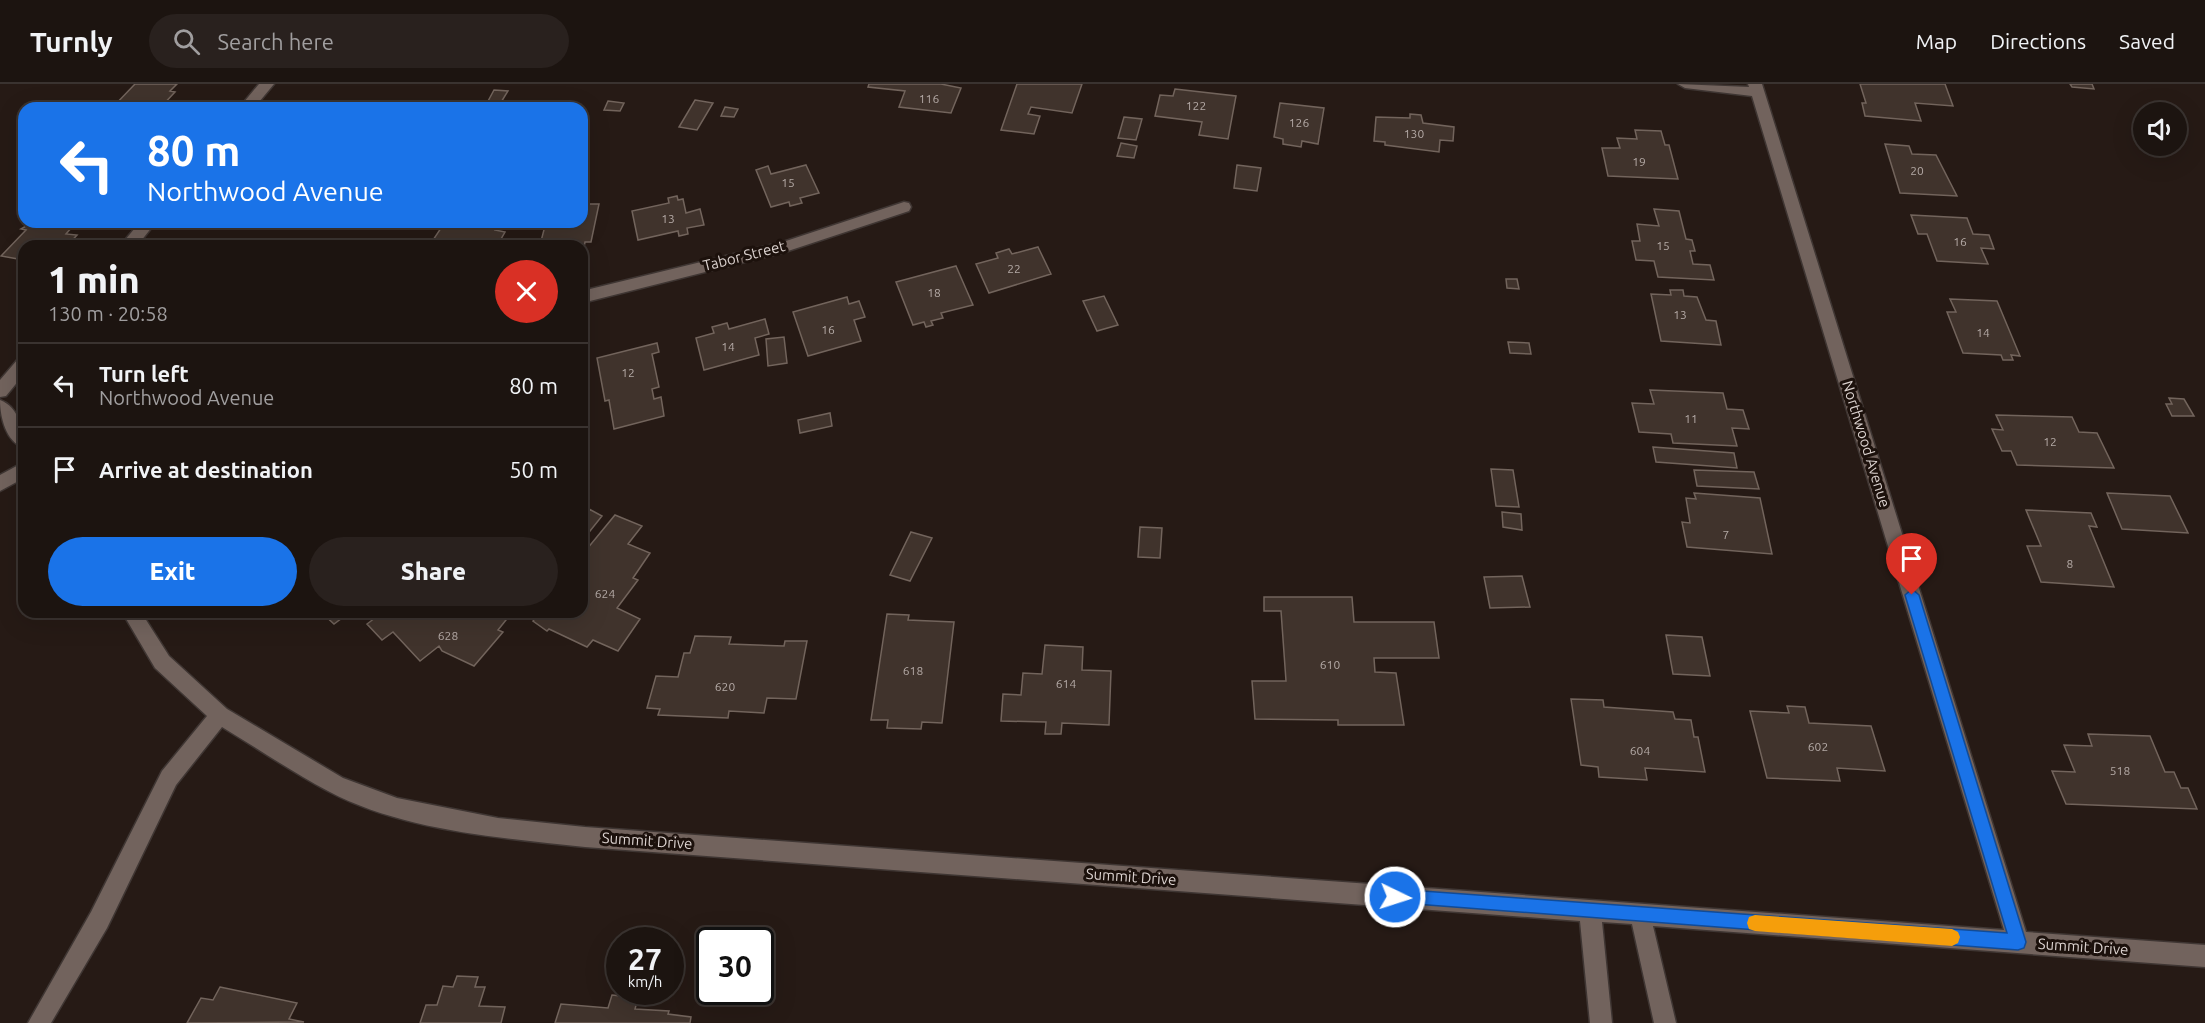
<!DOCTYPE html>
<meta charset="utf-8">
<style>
:root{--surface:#1c1410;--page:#29211e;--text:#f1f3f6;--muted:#a09e9f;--line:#3a3330;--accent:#1a73e8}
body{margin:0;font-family:Ubuntu,sans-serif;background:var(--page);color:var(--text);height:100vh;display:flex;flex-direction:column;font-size:22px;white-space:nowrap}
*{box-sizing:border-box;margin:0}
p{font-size:20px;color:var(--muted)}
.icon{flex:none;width:33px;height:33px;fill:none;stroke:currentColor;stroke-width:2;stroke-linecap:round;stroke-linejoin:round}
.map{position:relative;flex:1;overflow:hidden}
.side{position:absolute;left:18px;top:156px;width:570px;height:378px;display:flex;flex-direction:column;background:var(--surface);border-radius:18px;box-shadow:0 6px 24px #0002,0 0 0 2px var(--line)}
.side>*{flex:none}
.top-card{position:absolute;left:18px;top:18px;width:570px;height:126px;border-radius:18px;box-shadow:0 6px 24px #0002,0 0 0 2px var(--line);background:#1a73e8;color:#fff;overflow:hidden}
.tools{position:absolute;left:2133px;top:18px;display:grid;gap:12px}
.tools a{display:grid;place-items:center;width:54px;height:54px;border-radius:50%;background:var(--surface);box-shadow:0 6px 24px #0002,0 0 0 2px var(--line);font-size:30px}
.speed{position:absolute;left:606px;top:843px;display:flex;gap:12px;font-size:30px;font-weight:700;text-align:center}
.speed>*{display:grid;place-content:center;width:78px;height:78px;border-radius:50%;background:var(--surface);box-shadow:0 6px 24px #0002,0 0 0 2px var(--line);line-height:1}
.speed small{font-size:15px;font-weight:400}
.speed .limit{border:3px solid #111;border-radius:9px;background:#fff;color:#111}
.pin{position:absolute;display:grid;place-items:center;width:51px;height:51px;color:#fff;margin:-62px -26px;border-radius:50% 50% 50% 0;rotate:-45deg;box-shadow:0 0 6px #0007}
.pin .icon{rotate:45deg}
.me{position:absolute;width:66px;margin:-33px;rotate:94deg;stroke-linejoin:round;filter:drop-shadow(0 0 4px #0008)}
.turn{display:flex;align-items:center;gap:21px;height:126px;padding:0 30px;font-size:27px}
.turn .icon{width:78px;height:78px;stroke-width:2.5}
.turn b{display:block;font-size:42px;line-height:51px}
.round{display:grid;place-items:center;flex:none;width:63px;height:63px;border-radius:32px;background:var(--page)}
.head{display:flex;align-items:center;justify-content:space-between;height:102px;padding:0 30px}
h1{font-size:36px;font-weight:800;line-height:45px}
.cta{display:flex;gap:12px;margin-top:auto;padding:12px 30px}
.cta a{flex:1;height:69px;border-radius:36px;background:var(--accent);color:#fff;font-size:24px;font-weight:800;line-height:69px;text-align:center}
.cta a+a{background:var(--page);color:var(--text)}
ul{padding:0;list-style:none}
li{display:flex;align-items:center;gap:18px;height:84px;padding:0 30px;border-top:2px solid var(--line)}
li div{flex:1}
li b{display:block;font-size:22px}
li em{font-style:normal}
header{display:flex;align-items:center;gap:36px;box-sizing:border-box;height:84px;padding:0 30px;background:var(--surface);border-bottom:2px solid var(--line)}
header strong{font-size:28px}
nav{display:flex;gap:33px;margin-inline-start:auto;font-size:21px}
.search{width:420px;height:54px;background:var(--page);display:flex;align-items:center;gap:15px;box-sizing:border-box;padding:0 21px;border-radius:33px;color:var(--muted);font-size:22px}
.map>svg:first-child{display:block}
.building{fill:#40332c;stroke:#72645c;stroke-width:1.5}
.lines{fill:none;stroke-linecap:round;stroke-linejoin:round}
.minor-casing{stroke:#3f3633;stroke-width:3}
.minor{fill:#72635d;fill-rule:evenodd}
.route{fill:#1a73e8;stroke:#114b97;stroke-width:1.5}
.slow{fill:#f59e0b}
.labels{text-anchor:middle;stroke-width:6;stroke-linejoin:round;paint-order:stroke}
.number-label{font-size:12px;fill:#b4aaa6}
.street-label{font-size:15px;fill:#dbd2cf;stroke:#1c110c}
</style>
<header>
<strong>Turnly</strong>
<div class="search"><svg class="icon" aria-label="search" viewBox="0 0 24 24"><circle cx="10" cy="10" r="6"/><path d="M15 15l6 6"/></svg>Search here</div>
<nav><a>Map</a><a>Directions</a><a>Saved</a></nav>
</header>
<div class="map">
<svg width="2205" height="939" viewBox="0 0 2205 939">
<rect width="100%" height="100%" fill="#261a15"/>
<path class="building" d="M135,0H177L170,7L175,8L160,24H112Z
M869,0H941L961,4L951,29L899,23L905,7L868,3Z
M1017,0H1082L1072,29L1031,23L1028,30L1040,32L1034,50L1001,46Z
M1860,0H1945L1953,22L1915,19L1921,37L1865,32L1862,19H1866Z
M2070,0H2092L2094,5L2072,3Z
M1175,5L1236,12L1228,55L1199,51L1202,38L1155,32L1160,11L1173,12Z
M494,6L508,7L500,20L487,19Z
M695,16L713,19L697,46L679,43Z
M608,17L624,19L620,27L604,26Z
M1280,19L1324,24L1318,60L1302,57L1301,63L1283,60V55L1274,53Z
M725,23L738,25L734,33L721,32Z
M1410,30L1421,31L1423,39L1454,43L1453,57L1440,56L1439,68L1385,61V58L1374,57L1376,33L1410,34Z
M1124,33L1142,35L1136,56L1118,54Z
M1635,46L1661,47L1665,61H1669L1678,95L1608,92L1602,64H1620L1617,54L1637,55Z
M1121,59L1137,62L1134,74L1117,72Z
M1885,60L1909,62L1912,70L1936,71L1957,112L1900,109Z
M806,81L819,109L800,114L802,119L790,122L789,118L771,123L756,86L768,82L771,90Z
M1237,81L1261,84L1257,107L1234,104Z
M677,112L678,116L683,115L686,129L700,125L704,141L687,144L688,150L679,152L678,147L638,156L632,127L669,119L668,114Z
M582,120H599L591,158H585L583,168L582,162L540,161L546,138H582Z
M1654,125L1679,127L1686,155L1692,156L1695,167H1690L1693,180L1710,181L1714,196L1658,193L1654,177L1636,176L1632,157H1640L1637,140L1659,142Z
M1911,131L1967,134L1973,150L1989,151L1994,165L1981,164L1988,180L1937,177L1927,150H1918Z
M33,138L72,143L66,150L77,151L67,162H24V176L1,172L26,146L21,145Z
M284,138H332L328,144Z
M445,138H500L495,146L505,148L497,162L433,156Z
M1038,163L1051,190L989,209L976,180L998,174L996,169L1009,165L1012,170Z
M956,182L973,221L941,229L943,234L931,237L933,241L926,243L924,238L913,241L896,198Z
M1506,195H1517L1519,205L1507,204Z
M1670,206H1683L1684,212L1697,213L1706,236L1716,237L1721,261L1661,257L1651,210L1671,211Z
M1104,212L1118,241L1097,247L1083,217Z
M847,213L849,220L859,217L865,233L854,236L861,257L808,272L793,228Z
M1950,215L1997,217L2020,272L2011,271L2013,276H2003L2001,271L1963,269L1947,228H1956Z
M765,235L769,250L755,254L759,271L704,286L696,254L714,249L712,243L727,239L729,245Z
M784,253L787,279L768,282L766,255Z
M1508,258L1529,259L1531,270L1510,269Z
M657,259L659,268L652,270L659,303L652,305L654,315L661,313L664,332L614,345L609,316L605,317L597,274Z
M1650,306L1723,309L1727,325L1743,326L1749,345L1732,344L1737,362L1673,359L1671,350L1639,348L1632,319L1654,320Z
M2169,314L2184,315L2194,332H2172L2166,320H2172Z
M830,329L832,342L800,349L798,336Z
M1996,331L2072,333L2079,348L2097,349L2114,384L2017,381L2011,367H2002L1992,345L2003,346Z
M1653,363L1734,369L1737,384L1656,378Z
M1491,385L1513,386L1519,423L1496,422Z
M1694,386L1754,388L1759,405L1697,402Z
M1694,409L1760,414L1772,470L1687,463L1682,438L1690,439L1686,414L1696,415Z
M2107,409L2170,412L2188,449L2122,445Z
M589,425L602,432L582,457V433Z
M2026,426L2091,429L2097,443L2089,442L2114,503L2041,498L2027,462H2041Z
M1502,428L1521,430L1522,446L1503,443Z
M615,431L642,442L628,460L650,469L633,494L638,496L617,524L640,535L618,567L593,556L587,563L549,545L547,547L533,537L539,529L536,528H582V471Z
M1140,443L1162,444L1160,474L1138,473Z
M911,448L932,454L910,497L890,491Z
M1522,492L1530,523L1490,524L1484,493Z
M1264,513H1352L1354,538H1434L1439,574H1374L1375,588L1396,589L1404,641H1338V636L1255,635L1252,597H1286L1281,527H1264Z
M321,528H350L334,540Z
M383,528H503L510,531L498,546L503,548L474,582L442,567L439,562L420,577L393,548L382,556L367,540Z
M887,530L909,531L908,536L954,538L942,639L922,638L921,645L887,644L888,636H871Z
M1666,551L1702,553L1710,592L1673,590Z
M695,552L731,553L729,560L784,562L785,557H807L796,615L767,614L764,629L729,627L728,634L658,631L660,625L647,624L656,592L678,593L684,569H690Z
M1045,561L1083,563L1082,586L1111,587L1109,641L1062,639L1061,650H1045L1046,638L1001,637L1003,610L1021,611L1023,589L1042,590Z
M1571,615L1603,616L1604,623L1673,628L1675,635L1691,636L1694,653H1698L1705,688L1645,684L1647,696L1599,693L1598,683L1581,681Z
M1787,622L1805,623L1809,639L1871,642L1885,687L1837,684L1840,697L1767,694L1750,627L1789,629Z
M2088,650L2150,652L2165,688H2174L2181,704H2188L2197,725L2066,720L2052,687L2075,688L2064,661L2092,662Z
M457,892L478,893L475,903H485L479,922L505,923L501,939H420L426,921H437L443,902L453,903Z
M220,903L297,919L289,935L304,938L187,939L201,914L213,916Z
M612,911L638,914L635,925L669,927L668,930L691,933L690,939H555L561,920L608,924Z"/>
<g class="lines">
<defs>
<path id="minor" d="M259,0H274L254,24H239Z
M1678,0L1749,3L1748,0H1762L2026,848L2205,861V883L1653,842L1676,939H1654L1632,840L1602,838L1612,939H1590L1580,837L585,763C502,754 403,747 328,707C292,688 257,664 222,643L176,701L107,844L51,939H28L91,828L162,687L207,632L155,584L122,528H141L169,572L227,625L343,694L397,714L498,734L585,743L2004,846L1752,12L1685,4Z
M904,118L909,119L911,123L909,127L785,168L582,219V207L783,158Z
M140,138H156L137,162H120Z
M24,273V290L6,312L0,313V296L18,275Z
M0,316C19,323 24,347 24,364C6,358 0,333 0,316Z
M24,378V394L0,407V391Z"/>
</defs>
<use href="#minor" class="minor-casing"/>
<use href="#minor" class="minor"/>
</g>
<path class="route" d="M1912,505L1919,511L2026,858L2024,864L2018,866L1389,818L1387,813L1389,807L1395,805L2007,849L1905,511Z"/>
<path class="slow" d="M1755,831L1952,845L1958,848L1960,853L1958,859L1952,862L1755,847L1749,845L1747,839L1749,833Z"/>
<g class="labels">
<g class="number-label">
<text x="929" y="19">116</text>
<text x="1196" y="26">122</text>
<text x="1299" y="43">126</text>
<text x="1414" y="54">130</text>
<text x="1639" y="82">19</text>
<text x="1917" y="91">20</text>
<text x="788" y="103">15</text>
<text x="668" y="139">13</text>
<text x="1960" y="162">16</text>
<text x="1663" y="166">15</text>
<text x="1014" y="189">22</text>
<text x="934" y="213">18</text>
<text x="1680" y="235">13</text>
<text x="828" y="250">16</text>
<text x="1983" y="253">14</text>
<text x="728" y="267">14</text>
<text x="628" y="293">12</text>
<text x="1691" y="339">11</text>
<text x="2050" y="362">12</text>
<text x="1726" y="455">7</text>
<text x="2070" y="484">8</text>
<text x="605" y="514">624</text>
<text x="448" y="556">628</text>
<text x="1330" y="585">610</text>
<text x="913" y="591">618</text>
<text x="1066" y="604">614</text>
<text x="725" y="607">620</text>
<text x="1818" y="667">602</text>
<text x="1640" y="671">604</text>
<text x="2120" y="691">518</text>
</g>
<g class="street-label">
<text transform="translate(744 172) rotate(-14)" y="5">Tabor Street</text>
<text transform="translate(1866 360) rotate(73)" y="5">Northwood Avenue</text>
<text transform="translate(647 757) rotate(4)" y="5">Summit Drive</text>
<text transform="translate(1131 793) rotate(4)" y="5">Summit Drive</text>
<text transform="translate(2083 863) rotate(4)" y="5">Summit Drive</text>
</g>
</g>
</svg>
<div class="tools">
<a><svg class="icon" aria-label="sound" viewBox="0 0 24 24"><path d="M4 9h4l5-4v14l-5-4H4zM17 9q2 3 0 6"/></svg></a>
</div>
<div class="speed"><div>27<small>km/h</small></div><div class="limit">30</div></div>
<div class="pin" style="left:1912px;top:511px;background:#d93025"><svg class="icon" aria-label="arrive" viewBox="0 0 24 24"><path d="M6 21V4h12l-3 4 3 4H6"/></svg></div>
<svg class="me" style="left:1395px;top:813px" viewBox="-20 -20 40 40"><circle r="17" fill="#1a73e8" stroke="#fff" stroke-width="3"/><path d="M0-11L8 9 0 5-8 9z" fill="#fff"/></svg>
<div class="top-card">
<div class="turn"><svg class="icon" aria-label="left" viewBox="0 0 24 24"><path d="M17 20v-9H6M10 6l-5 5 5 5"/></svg><div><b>80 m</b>Northwood Avenue</div></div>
</div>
<section class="side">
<div class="head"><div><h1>1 min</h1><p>130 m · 20:58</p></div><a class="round" style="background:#d93025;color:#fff"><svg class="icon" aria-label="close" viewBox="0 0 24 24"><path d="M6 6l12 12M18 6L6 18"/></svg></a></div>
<ul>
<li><svg class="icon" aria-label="left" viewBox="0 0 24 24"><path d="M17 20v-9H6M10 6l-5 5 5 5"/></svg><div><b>Turn left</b><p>Northwood Avenue</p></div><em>80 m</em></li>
<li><svg class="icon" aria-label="arrive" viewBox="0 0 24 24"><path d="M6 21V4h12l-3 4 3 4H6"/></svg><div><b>Arrive at destination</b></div><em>50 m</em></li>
</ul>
<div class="cta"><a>Exit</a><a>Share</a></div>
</section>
</div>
